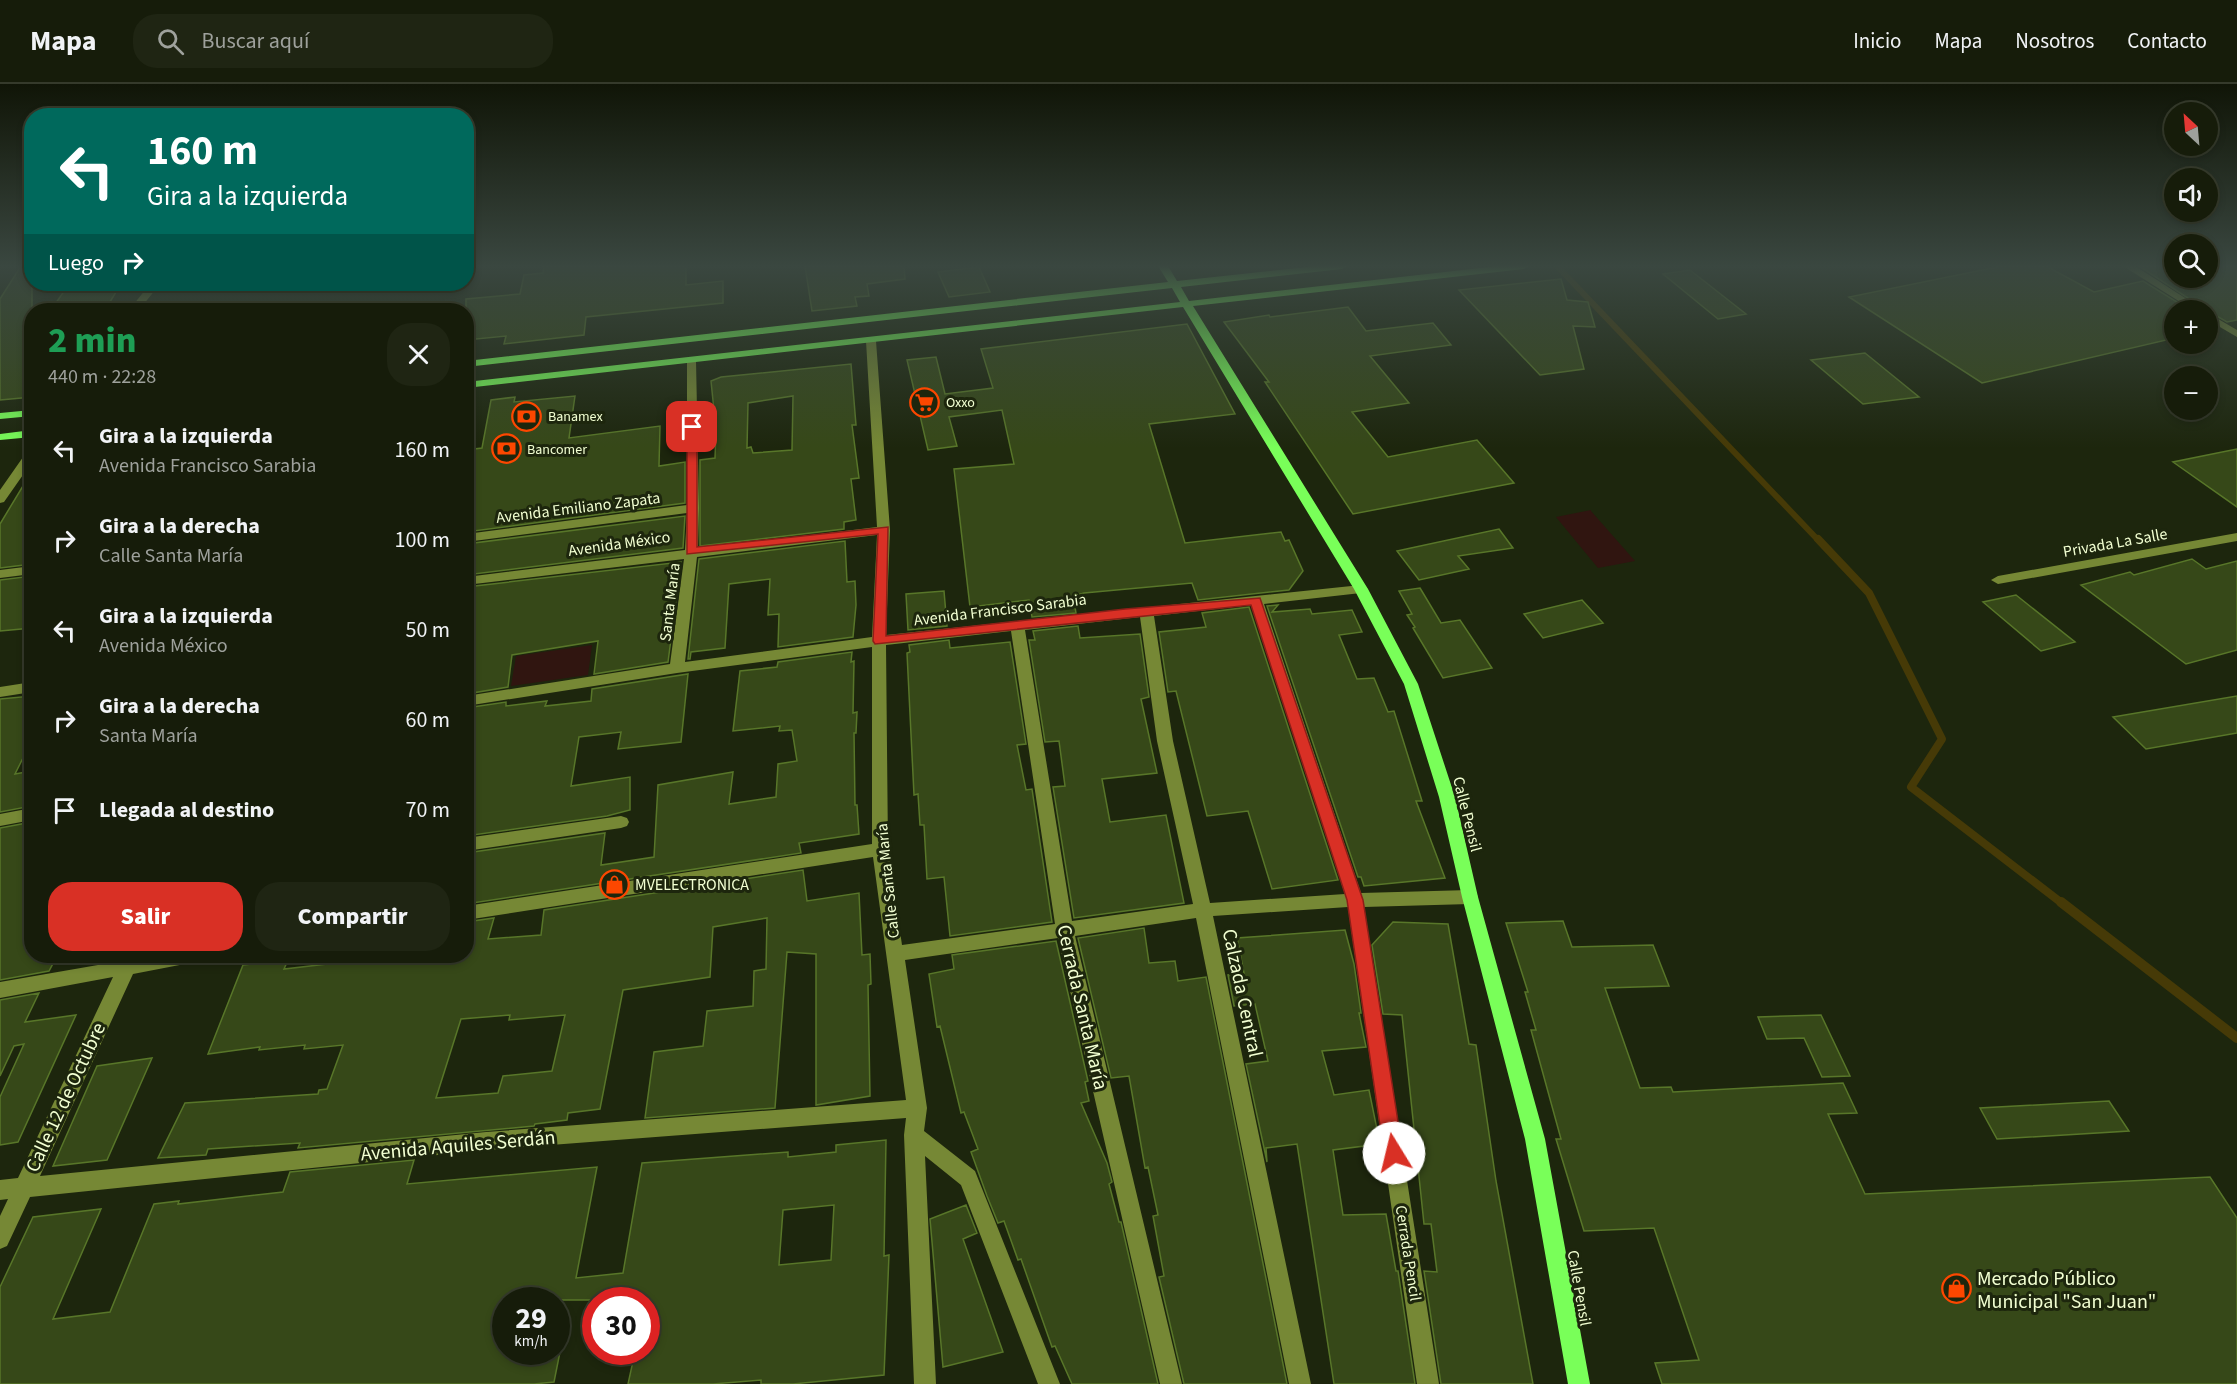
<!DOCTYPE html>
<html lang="es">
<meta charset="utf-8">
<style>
:root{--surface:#161c0a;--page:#1f2513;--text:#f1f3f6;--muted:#9ea19c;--line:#353a2b;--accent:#d93025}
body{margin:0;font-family:"Source Sans 3",sans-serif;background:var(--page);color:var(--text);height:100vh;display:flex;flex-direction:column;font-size:22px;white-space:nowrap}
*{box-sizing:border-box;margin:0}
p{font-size:20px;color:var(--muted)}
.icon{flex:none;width:33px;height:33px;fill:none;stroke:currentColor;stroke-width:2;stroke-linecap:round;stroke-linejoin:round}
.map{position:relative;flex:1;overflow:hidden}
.side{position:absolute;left:24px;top:219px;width:450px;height:660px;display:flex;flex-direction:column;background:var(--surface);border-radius:24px;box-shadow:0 3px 9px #0003,0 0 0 2px var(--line)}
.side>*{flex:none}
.guide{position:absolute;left:24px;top:24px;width:450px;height:183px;border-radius:24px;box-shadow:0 3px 9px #0003,0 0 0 2px var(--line);background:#00695c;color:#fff;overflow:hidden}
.needle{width:39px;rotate:334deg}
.buttons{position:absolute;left:2164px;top:18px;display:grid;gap:12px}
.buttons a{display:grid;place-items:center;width:54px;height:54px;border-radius:50%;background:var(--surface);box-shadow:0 3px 9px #0003,0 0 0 2px var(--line);font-size:30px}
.speed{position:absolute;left:492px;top:1203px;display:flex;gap:12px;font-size:30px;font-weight:700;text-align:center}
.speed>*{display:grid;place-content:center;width:78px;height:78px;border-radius:50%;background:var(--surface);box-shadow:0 3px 9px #0003,0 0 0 2px var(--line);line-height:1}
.speed small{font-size:15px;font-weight:400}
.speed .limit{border:9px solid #d22;background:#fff;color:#111}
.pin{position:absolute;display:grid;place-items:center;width:51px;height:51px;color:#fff;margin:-26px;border-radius:12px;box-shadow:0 3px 9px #0006}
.me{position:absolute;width:66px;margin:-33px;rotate:351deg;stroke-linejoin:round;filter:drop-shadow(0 0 4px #0008)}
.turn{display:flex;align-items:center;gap:21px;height:126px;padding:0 24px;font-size:27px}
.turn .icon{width:78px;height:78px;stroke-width:2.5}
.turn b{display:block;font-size:42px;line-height:51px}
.then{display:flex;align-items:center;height:57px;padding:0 24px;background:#0003;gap:12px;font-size:22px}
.round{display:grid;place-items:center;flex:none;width:63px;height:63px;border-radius:24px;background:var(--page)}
.overview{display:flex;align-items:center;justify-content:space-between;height:102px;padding:0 24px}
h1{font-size:36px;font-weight:800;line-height:45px;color:#1e9e55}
.cta{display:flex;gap:12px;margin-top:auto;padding:12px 24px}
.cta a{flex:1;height:69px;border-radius:24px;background:var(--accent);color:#fff;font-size:24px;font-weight:800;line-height:69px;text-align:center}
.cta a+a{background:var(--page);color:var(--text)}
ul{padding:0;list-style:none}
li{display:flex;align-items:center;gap:18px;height:90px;padding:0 24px}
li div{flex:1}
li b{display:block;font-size:22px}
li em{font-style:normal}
header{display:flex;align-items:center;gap:36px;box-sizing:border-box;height:84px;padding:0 30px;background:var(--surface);border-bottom:2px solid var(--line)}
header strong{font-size:28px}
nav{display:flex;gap:33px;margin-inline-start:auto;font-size:21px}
.search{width:420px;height:54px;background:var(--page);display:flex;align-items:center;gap:15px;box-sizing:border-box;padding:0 21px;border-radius:24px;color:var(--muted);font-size:22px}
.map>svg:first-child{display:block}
.green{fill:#301510}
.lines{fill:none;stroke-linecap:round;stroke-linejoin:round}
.stream-far2{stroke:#463a07;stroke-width:6}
.stream-far1{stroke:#463a07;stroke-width:8}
.stream{stroke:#463a07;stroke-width:10}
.building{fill:#364818;stroke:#587629;stroke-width:1.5;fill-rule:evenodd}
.minor{fill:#768835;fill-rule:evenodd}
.major{fill:#79ff59;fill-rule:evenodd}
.route{fill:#d93025;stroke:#8d1f18;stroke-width:1.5}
.labels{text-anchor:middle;stroke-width:6;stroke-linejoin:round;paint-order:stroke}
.far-poi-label{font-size:14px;fill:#f2ffd2;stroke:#1d260d;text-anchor:start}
.street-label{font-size:16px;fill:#f2ffd2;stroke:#1d260d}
.poi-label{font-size:16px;fill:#f2ffd2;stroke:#1d260d;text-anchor:start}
.near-street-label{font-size:20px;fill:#f2ffd2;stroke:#1d260d}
.near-poi-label{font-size:20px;fill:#f2ffd2;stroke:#1d260d;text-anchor:start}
</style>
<header>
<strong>Mapa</strong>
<div class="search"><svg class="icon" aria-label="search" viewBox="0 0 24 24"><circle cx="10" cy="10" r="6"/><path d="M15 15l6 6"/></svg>Buscar aquí</div>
<nav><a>Inicio</a><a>Mapa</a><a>Nosotros</a><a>Contacto</a></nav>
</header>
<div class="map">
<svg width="2237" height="1300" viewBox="0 0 2237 1300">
<rect width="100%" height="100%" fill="#1d260d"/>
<path class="green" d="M1591,426V427L1635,477L1598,484L1556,433Z
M592,561L588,591L511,602L516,572Z"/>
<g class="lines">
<path class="stream-far2" d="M1557,182L1819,457"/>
<path class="stream-far1" d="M1818,455L1869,509L1942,655L1911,703L2063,820"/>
<path class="stream" d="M2061,818L2237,954"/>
</g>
<path class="building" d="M21,182H32V313L0,316V215Z
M544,182H686V201L723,197V219L586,233L584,251L504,260L506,252L466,256V215L520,210L524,191L543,189Z
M805,182H904L905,195L867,200L869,212L855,213L857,222L812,227Z
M2002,182H2046L2094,208L2143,197L2190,226H2175V254L1982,299L1849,213Z
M2139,182H2175V194H2208V182H2237V236L2227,238L2206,226Z
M979,183L990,208L949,213L938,188Z
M1690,186L1746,230L1718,235L1663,190Z
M1561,195L1567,216L1588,218L1595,243L1573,242L1584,285L1540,291L1459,206Z
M69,200H121L105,226H51Z
M1348,223L1366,247L1433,239L1451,261L1370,272L1409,319L1352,328L1388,373L1477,356L1514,399L1353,430L1265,298H1269L1224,238L1269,231L1270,233Z
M1187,240L1235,330L1149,340L1185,459L1281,448L1285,457L1289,456L1303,487L1289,506L1198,516L1192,499L1084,509L1073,512L1076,529L1032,533L1029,516L970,523L954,385L1014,380L1002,326L949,333L957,362L928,366L907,276L936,273L945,310L993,304L981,265Z
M1865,269L1919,313L1863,320L1811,276Z
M851,280L856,341H852L859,394L851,395L856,436L844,438V445L700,462V376L715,374L716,346L711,297L721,293ZM793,312L792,366L753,369L751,363L747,364L748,319Z
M575,312L569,354L660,342L659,382L685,378V419L466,448V366L482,364L491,316L515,313L514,318Z
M2237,365V423L2173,378Z
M32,387V480L0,484V440Z
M685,432L683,464L466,491V460Z
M1499,445L1513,464L1458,472L1469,485L1419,496L1397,467Z
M845,457L847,498L855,497L856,521L853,553L778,563L779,530L768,531L770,495L729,500L725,564L691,568L690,575H688L699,475Z
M2192,475L2206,485L2237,477V566L2186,580L2081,501L2130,488L2134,491Z
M681,478L668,578L594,590L598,557L512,571L508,603L466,610V503Z
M32,492V544L0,547V496Z
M1420,504L1441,539L1460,536L1492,584L1443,594L1413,544L1415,543L1407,531L1412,530L1399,507Z
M944,507L947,542L908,546L906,510Z
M2016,511L2075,558L2041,567L1983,518Z
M1582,516L1603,539L1543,554L1524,530Z
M1278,521L1272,528L1310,525L1312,530L1352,526L1362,548L1339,551L1357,595L1374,594L1388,628L1394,627L1422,717H1416L1445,794L1364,802L1361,793H1358L1267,522Z
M1249,523L1338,796L1272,805L1248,727L1207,732L1176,607L1168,608L1159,548L1206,543L1202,529Z
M1078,542L1080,554L1140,550L1149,613L1141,615L1157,689L1102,695L1110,738L1166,731L1184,819L1074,834L1053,703L1065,702L1059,657L1045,658L1029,556H1035L1033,547Z
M949,556L950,564L1010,558L1026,660L1017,661L1026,706L1032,705L1052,838L950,852L944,793L927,795L924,741H920L918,710L914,711L907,569L910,568L909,561Z
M852,568L851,578L854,577L853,629L857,628L856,649H854L855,721H857L859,750L799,759L801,769L466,820V769L605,749L601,781L654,773L658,701L733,688L729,720L776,713L778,680L797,677L792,646L779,647L780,642L733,647L740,587L777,583L778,578Z
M688,590L681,658L618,665L621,648L579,653L571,702L630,693V726L607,732L466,752V624L506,618V622L547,617L545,622L591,617L592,605Z
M32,612V656L15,690L32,687V722L0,728V615Z
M2237,612V649L2146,665L2113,633Z
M32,738V872H57L49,887L0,896V744Z
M803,786L807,817L859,809L862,871L870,870L871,900L868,901L870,1012L816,1021V870L787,868L775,1024L645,1034L654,968L703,962L707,927L753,922L754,887L766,885L767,834L713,843L710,893L623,906L600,1025L568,1029L567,1036L535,1040L534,1042L298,1064L300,1059L208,1065L206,1071L158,1074L185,1019L318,1010L319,1006L327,1005L343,961L304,965L305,961L259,966L260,963L208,970L243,881L288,876L284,885L361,876L363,872H466V838L494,834L488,855L541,851L544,826ZM510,931L509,936L565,931L552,987L503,992L498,1009L436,1014L461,935Z
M1563,837L1572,863L1653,861L1669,902L1605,904L1640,1004L1671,1003L1673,1008L1843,999L1857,1029L1828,1030L1865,1110L2210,1093L2237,1134V1300H1662L1655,1279L1699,1276L1654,1144L1584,1147L1556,1055H1561L1531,946H1536L1525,908H1528L1506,839Z
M1393,838L1448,840L1469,960L1476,961L1496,1097L1533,1300H1441L1424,1187L1437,1188L1431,1140H1424L1402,931L1383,930L1372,861Z
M1144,844L1149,879L1175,877L1178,897L1206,893L1287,1300H1184L1159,1193L1164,1192L1153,1132L1158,1131L1148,1083L1145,1084L1129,992L1111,994L1078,854Z
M1345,846L1354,880L1361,929H1359L1366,963L1322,967L1334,1011L1369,1006L1380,1060L1333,1066L1343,1131L1386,1130L1396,1187H1398L1415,1300H1334L1297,1060L1266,1064L1267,1078L1246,980L1268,977L1255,920L1234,922L1228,891L1244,889L1237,854Z
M1056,857L1088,997L1085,998L1089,1017L1081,1019L1107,1079L1112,1098L1109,1100L1119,1138H1121L1158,1300H1072L1055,1262L1052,1263L1021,1175L1018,1176L1004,1137L998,1139L987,1112L971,1068L978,1065L964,1028L961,1029L940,942L937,943L929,890L954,885L952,871Z
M39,909L25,938L76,931L18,1058L0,1061V1013L24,960L14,962L0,992V916Z
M1821,931L1850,992L1822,993L1804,954L1767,955L1758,933Z
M152,974L107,1076L53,1082L97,982Z
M2109,1017L2129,1047L1997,1055L1980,1024Z
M886,1056L884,1172L889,1171L884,1291L793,1300H761V1296L713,1300H628L635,1268H646V1216H506V1268H560L554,1298L534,1300H0V1203L33,1133L101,1125L53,1235L110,1228L154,1120L179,1117L178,1120L283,1108L290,1088L414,1076L407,1100L597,1083L576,1194L623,1189L642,1079L788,1068V1073L836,1068V1061ZM834,1121L831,1176L779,1181L783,1126Z
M966,1121L977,1149L963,1155L1003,1268L943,1283L930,1135Z"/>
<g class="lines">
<path class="minor" d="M2123,182H2135L2204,226H2193Z
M150,200H160L139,226H129Z
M2208,229L2237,246V253L2208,236Z
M871,254L876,257L890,446L886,551L1361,501L1368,505L1361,509L1264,520L1361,809L1470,806L1476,808L1478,813L1476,818L1470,820L1364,823L1439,1300H1417L1348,823L1213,832L1311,1300H1289L1196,834L1075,852L1182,1300H1160L1058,854L905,876L927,1024L924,1047L975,1087L1060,1300H1038L961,1101L925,1072L936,1300H914L904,1051L906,1034L486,1066L30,1113L7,1162L0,1165V1132L8,1115L0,1116V1096L18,1094L113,893L0,914V898L121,877L123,872H199L196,877L190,879L133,890L40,1092L486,1048L906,1016L873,773L466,836V822L872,760V563L677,589L466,622V612L670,580L684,475L466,501V493L685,466L687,429L466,458V450L687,421V275H695L696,277L699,424L698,465L877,443L866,257ZM877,451L872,553L685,578L697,473ZM1251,521L1345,810L1210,819L1173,657L1154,532ZM1140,533L1157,657L1193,820L1072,837L1025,546ZM1011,547L1055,840L902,861L888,765L886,561Z
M28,366H32V378L4,418L0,419V406Z
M2237,449V457L1998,500L1991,496L1998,492Z
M32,482V490L0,494V486Z
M32,598V608L0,613V603Z
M32,724V736L0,742V730Z
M621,732L627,734L629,738L627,742L621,744L466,767V754Z"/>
<path class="major" d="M1158,182H1168L1177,197L1316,182H1347L1342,185L1181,203L1189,217L1498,182H1529L1524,185L1193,222L1368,505L1418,600L1455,713L1478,813L1545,1055L1590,1300H1568L1525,1055L1462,813L1439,713L1404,600L1354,505L1183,223L466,304V298L1180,218L1172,204L466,283V277L1168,198Z
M32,326V332L0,335V329Z
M32,346V353L0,356V350Z"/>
</g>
<linearGradient id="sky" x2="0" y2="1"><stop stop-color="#101507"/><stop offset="0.5" stop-color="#3a4740"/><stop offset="1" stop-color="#3a4740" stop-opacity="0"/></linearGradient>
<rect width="2237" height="364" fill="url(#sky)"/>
<path class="route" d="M692,340L697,343V463L888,443L886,552L1125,525L1260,514L1363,816L1403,1069L1400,1075L1394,1078L1387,1075L1384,1069L1347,816L1251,521L875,560L873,557L878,450L687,470V343Z"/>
<defs>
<symbol id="supermarket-ring" viewBox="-11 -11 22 22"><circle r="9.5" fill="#1d260d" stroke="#fd4700" stroke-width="1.5"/><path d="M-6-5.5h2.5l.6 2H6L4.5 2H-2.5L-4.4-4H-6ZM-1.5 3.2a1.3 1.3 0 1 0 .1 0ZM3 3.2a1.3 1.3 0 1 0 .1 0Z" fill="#fd4700"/></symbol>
<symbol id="bank-ring" viewBox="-11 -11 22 22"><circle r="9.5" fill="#1d260d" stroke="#fd4700" stroke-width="1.5"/><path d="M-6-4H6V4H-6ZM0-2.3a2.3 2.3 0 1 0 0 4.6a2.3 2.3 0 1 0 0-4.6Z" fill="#fd4700"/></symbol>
<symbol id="shop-ring" viewBox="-11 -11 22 22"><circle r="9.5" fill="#1d260d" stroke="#fd4700" stroke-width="1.5"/><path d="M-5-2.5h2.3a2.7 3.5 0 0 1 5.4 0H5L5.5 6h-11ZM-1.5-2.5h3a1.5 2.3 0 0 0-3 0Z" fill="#fd4700"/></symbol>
</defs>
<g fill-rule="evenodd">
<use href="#supermarket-ring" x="908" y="302" width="33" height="33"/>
<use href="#bank-ring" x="510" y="316" width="33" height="33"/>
<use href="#bank-ring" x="490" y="348" width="33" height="33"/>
<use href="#shop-ring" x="598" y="784" width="33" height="33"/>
<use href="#shop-ring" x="1940" y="1188" width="33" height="33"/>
</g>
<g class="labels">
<g class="far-poi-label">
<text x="946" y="323">Oxxo</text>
<text x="548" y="337">Banamex</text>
<text x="527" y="370">Bancomer</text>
</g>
<g class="street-label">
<text transform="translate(578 423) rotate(-7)" y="6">Avenida Emiliano Zapata</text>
<text transform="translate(2115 458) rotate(-10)" y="6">Privada La Salle</text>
<text transform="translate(619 459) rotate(-8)" y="6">Avenida México</text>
<text transform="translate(669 518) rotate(-83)" y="6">Santa María</text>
<text transform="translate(1000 525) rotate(-7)" y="6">Avenida Francisco Sarabia</text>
<text transform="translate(1468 730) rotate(76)" y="6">Calle Pensil</text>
<text transform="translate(887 797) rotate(-96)" y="6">Calle Santa María</text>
<text transform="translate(1409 1169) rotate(81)" y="6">Cerrada Pencil</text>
<text transform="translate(1580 1204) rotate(80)" y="6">Calle Pensil</text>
</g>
<g class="poi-label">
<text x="635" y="806">MVELECTRONICA</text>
</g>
<g class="near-street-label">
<text transform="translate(1243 909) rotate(78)" y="7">Calzada Central</text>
<text transform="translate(1083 923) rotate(77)" y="7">Cerrada Santa María</text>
<text transform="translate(65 1013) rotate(-65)" y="7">Calle 12 de Octubre</text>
<text transform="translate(458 1061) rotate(-5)" y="7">Avenida Aquiles Serdán</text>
</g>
<g class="near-poi-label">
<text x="1977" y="1201">Mercado Público<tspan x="1977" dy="23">Municipal "San Juan"</tspan></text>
</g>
</g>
</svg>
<div class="buttons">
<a><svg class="needle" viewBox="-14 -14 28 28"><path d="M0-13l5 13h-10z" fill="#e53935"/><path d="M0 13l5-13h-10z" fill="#9ea19c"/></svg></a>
<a><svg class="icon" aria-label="sound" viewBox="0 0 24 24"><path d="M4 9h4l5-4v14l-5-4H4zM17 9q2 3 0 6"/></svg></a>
<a><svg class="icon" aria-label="search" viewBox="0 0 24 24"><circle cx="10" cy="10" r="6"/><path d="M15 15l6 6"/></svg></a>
<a>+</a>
<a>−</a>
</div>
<div class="speed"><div>29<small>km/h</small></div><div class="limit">30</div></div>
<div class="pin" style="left:692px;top:343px;background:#d93025"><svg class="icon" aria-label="arrive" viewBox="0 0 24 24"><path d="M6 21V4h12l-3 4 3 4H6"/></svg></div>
<svg class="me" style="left:1394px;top:1069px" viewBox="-20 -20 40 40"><circle r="19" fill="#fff"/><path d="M0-13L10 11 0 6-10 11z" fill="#d93025"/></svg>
<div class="guide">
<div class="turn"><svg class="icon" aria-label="left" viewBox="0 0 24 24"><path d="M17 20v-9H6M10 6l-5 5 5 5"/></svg><div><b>160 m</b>Gira a la izquierda</div></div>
<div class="then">Luego<svg class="icon" aria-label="right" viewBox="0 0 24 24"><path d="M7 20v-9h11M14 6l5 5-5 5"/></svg></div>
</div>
<section class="side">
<div class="overview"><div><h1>2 min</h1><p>440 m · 22:28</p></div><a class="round"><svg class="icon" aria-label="close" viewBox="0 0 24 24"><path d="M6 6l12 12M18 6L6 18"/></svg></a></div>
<ul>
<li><svg class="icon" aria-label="left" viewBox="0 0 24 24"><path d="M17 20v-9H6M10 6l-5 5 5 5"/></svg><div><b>Gira a la izquierda</b><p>Avenida Francisco Sarabia</p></div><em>160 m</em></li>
<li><svg class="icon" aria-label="right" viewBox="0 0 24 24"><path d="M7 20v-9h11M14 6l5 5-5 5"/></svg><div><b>Gira a la derecha</b><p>Calle Santa María</p></div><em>100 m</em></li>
<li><svg class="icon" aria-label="left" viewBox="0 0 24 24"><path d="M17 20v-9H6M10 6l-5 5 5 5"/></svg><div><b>Gira a la izquierda</b><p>Avenida México</p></div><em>50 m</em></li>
<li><svg class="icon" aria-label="right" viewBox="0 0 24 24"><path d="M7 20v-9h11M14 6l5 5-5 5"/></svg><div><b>Gira a la derecha</b><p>Santa María</p></div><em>60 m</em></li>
<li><svg class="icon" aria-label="arrive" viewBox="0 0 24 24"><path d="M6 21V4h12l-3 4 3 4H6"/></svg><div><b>Llegada al destino</b></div><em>70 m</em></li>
</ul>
<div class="cta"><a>Salir</a><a>Compartir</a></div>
</section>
</div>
